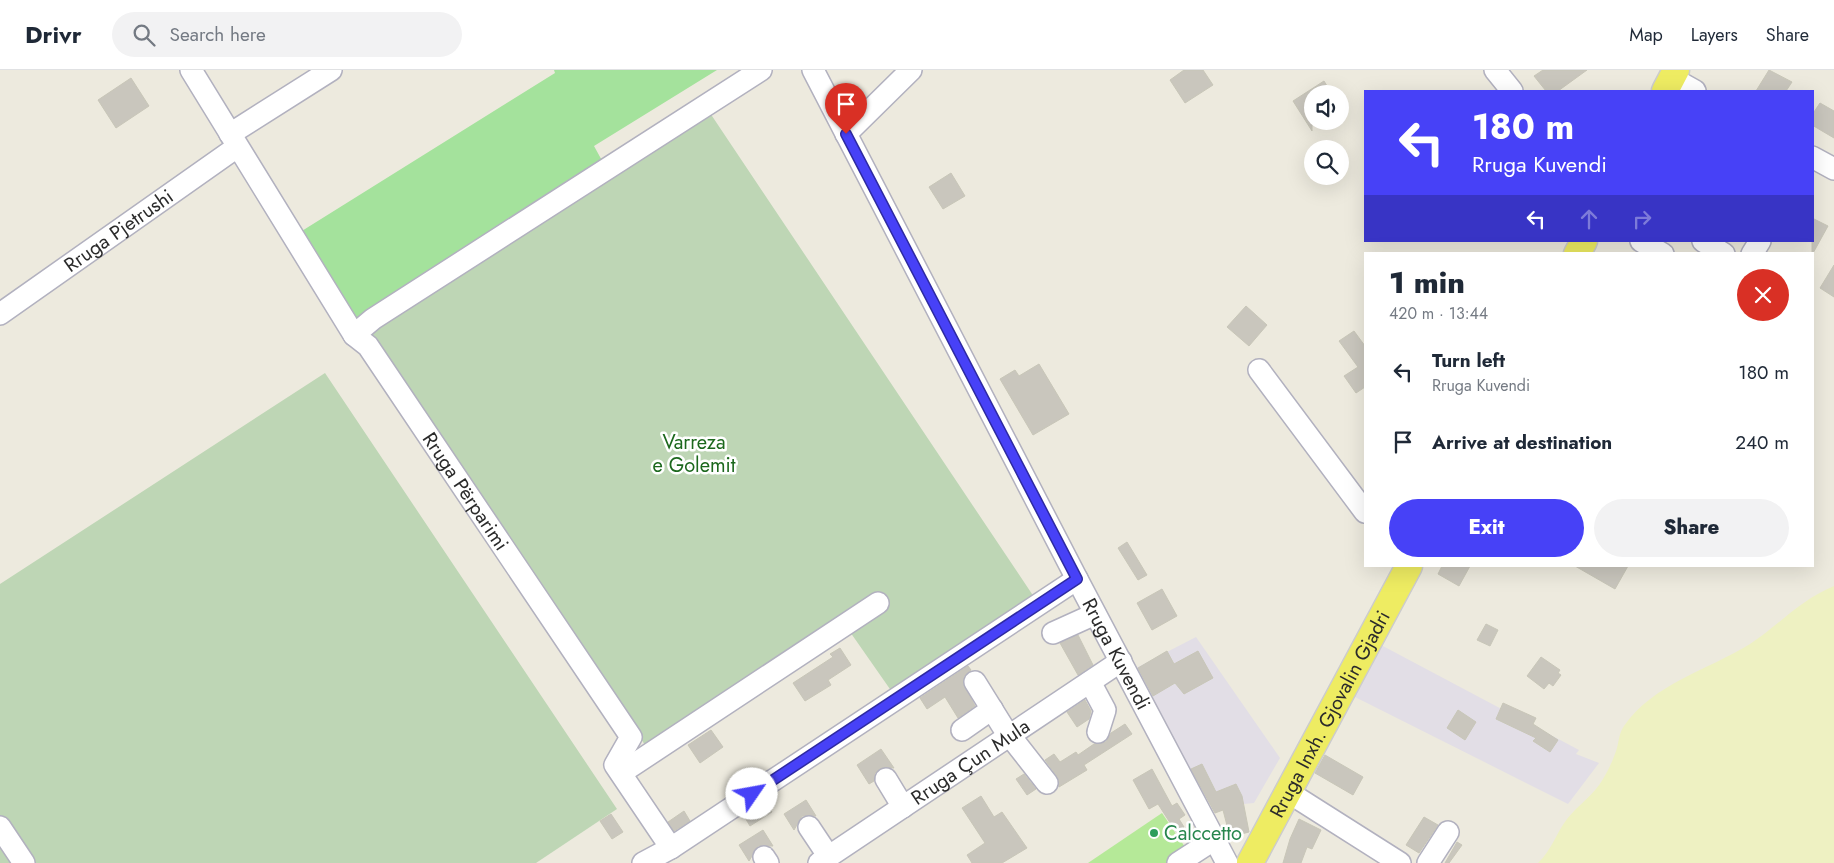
<!DOCTYPE html>
<meta charset="utf-8">
<style>
:root{--surface:#fff;--page:#f2f2f3;--text:#1f2937;--muted:#747a83;--line:#e0e1e3;--accent:#4741f7}
body{margin:0;font-family:Jost,sans-serif;background:var(--page);color:var(--text);height:100vh;display:flex;flex-direction:column;font-size:19px;white-space:nowrap}
*{box-sizing:border-box;margin:0}
p{font-size:16px;color:var(--muted)}
.icon{flex:none;width:28px;height:28px;fill:none;stroke:currentColor;stroke-width:2;stroke-linecap:round;stroke-linejoin:round}
.map{position:relative;flex:1;overflow:hidden}
.panel{position:absolute;left:1364px;top:182px;width:450px;height:315px;display:flex;flex-direction:column;background:var(--surface);border-radius:0px;box-shadow:0 5px 20px #0002}
.panel>*{flex:none}
.guide{position:absolute;left:1364px;top:20px;width:450px;height:152px;border-radius:0px;box-shadow:0 5px 20px #0002;background:#4741f7;color:#fff;overflow:hidden}
.controls{position:absolute;left:1304px;top:15px;display:grid;gap:10px}
.controls a{display:grid;place-items:center;width:45px;height:45px;border-radius:50%;background:var(--surface);box-shadow:0 5px 20px #0002;font-size:25px}
.pin{position:absolute;display:grid;place-items:center;width:42px;height:42px;color:#fff;margin:-51px -21px;border-radius:50% 50% 50% 0;rotate:-45deg;box-shadow:0 0 5px #0007}
.pin .icon{rotate:45deg}
.me{position:absolute;width:55px;margin:-28px;rotate:57deg;stroke-linejoin:round;filter:drop-shadow(0 0 4px #0008)}
.turn{display:flex;align-items:center;gap:18px;height:105px;padding:0 25px;font-size:22px}
.turn .icon{width:65px;height:65px;stroke-width:2.5}
.turn b{display:block;font-size:35px;line-height:42px}
.lanes{display:flex;align-items:center;height:48px;padding:0 25px;background:#0003;justify-content:center;gap:25px;direction:ltr}
.lanes .off{opacity:.35}
.round{display:grid;place-items:center;flex:none;width:52px;height:52px;border-radius:26px;background:var(--page)}
.head{display:flex;align-items:center;justify-content:space-between;height:85px;padding:0 25px}
h1{font-size:30px;font-weight:800;line-height:38px}
.action{display:flex;gap:10px;margin-top:auto;padding:10px 25px}
.action a{flex:1;height:58px;border-radius:30px;background:var(--accent);color:#fff;font-size:20px;font-weight:800;line-height:58px;text-align:center}
.action a+a{background:var(--page);color:var(--text)}
ul{padding:0;list-style:none}
li{display:flex;align-items:center;gap:15px;height:70px;padding:0 25px}
li div{flex:1}
li b{display:block;font-size:19px}
li em{font-style:normal}
header{display:flex;align-items:center;gap:30px;box-sizing:border-box;height:70px;padding:0 25px;background:var(--surface);border-bottom:1px solid var(--line)}
header strong{font-size:24px}
nav{display:flex;gap:28px;margin-inline-start:auto;font-size:18px}
.search{width:350px;height:45px;background:var(--page);display:flex;align-items:center;gap:12px;box-sizing:border-box;padding:0 18px;border-radius:28px;color:var(--muted);font-size:19px}
.map>svg:first-child{display:block}
.industrial{fill:#e2dee6}
.green{fill:#a4e29c}
.sand{fill:#eef1c2}
.cemetery{fill:#bed6b5}
.pitch{fill:#b5e998}
.building{fill:#c9c6bd;stroke:#c8c6b8}
.lines{fill:none;stroke-linecap:round;stroke-linejoin:round}
.minor-casing{stroke:#b2b1bf;stroke-width:24}
.major-casing{stroke:#ccc;stroke-width:29}
.minor{stroke:#fff;stroke-width:21}
.major{stroke:#eeec62;stroke-width:26}
.route-casing{stroke:#2e2aa1;stroke-width:12}
.route{stroke:#4741f7;stroke-width:9}
.leisure-dot{fill:#2e9e5b;stroke:#fff;stroke-width:2}
.labels{text-anchor:middle;stroke-width:5;stroke-linejoin:round;paint-order:stroke}
.street-label{font-size:20px;fill:#2b2b2b;stroke:#fff}
.park-label{font-size:20px;fill:#1c681d;stroke:#fff}
.leisure-label{font-size:20px;fill:#27864d;stroke:#fff;text-anchor:start}
</style>
<header>
<strong>Drivr</strong>
<div class="search"><svg class="icon" aria-label="search" viewBox="0 0 24 24"><circle cx="10" cy="10" r="6"/><path d="M15 15l6 6"/></svg>Search here</div>
<nav><a>Map</a><a>Layers</a><a>Share</a></nav>
</header>
<div class="map">
<svg width="1834" height="793" viewBox="0 0 1834 793">
<rect width="100%" height="100%" fill="#edeade"/>
<path class="industrial" d="M1196,567L1280,688L1254,733L1244,734L1235,714L1202,729L1134,599Z
M1381,575L1579,680L1576,684L1599,693L1568,734L1353,626Z"/>
<path class="green" d="M554,0H717L594,76L605,96L355,253L297,164L555,3Z"/>
<path class="sand" d="M1834,516V793H1538C1552,780 1556,763 1567,749C1578,735 1594,725 1603,709C1608,701 1614,688 1617,678C1619,671 1619,663 1624,656C1653,614 1708,600 1750,574C1779,555 1800,530 1834,516Z"/>
<path class="cemetery" d="M708,40L1034,527L892,622L848,559L653,687L367,258Z
M325,303L617,739L536,793H0V514Z"/>
<path class="pitch" d="M1162,743L1189,783L1173,793H1088Z"/>
<path class="building" d="M1184,0H1203L1213,15L1185,33L1170,10Z
M1543,0H1587L1558,21H1546L1534,6Z
M1769,0L1792,12L1786,21H1756Z
M131,8L149,36L116,58L98,30Z
M1324,11L1332,24H1312V61L1293,31Z
M1820,33L1834,41V68L1812,55V45Z
M951,103L965,126L943,139L929,117Z
M1812,148L1828,156L1812,185Z
M1834,195V227L1820,218Z
M1246,236L1267,255L1249,276L1227,257Z
M1354,261L1365,276V317L1356,323L1344,306L1358,297L1339,271Z
M1039,294L1069,344L1033,365L1000,309L1015,300L1019,306Z
M1127,472L1147,505L1138,510L1118,478Z
M1442,496H1470L1459,516L1438,504Z
M1575,496H1628L1615,519Z
M1162,519L1177,546L1152,560L1137,533Z
M1486,554L1498,560L1490,576L1477,570Z
M1078,565L1093,595L1078,605L1060,573Z
M840,578L851,595L828,610L831,615L805,631L793,613L833,587L830,584Z
M1167,581L1174,594L1198,581L1213,608L1184,624L1175,613L1153,626L1138,598Z
M1541,587L1560,600L1558,603L1561,605L1553,616L1549,613L1544,619L1527,606Z
M968,596L971,600L964,606L963,613L975,636L958,648L945,627L927,639L920,628Z
M1085,630L1091,641L1089,649L1077,657L1067,642Z
M1503,633L1536,648L1533,654L1558,670L1550,682L1533,671L1536,668L1496,649Z
M1458,640L1476,652L1465,670L1447,658Z
M1125,654L1132,664L1084,695L1087,700L1059,717L1057,706L1045,690L1054,684L1060,692L1076,682L1078,685L1094,674L1106,672L1111,663Z
M711,660L723,677L700,693L688,675Z
M881,679L894,698L886,697L879,699L875,703L874,711L869,714L857,695Z
M1325,685L1363,707L1353,725L1315,703Z
M1202,694L1216,722L1236,714L1242,726L1249,762L1230,767L1223,740L1215,743L1191,699Z
M1152,699L1172,736L1177,733L1185,745L1179,749L1184,757L1176,762L1158,734L1149,739L1133,710Z
M1024,704L1036,719L1027,725L1016,709Z
M981,726L994,747L1002,742L1027,778L1002,793H972L967,785L985,773L962,738Z
M806,730L816,746H802L794,760L784,744Z
M765,732L772,742L750,756L744,746Z
M684,741L690,751L674,761L668,752Z
M611,744L623,762L612,769L600,751Z
M1424,747L1438,755L1419,783L1406,775Z
M1299,749L1321,760L1312,779L1307,777L1301,793H1283L1290,769Z
M763,760L773,776H758L749,791L739,775Z
M1457,772L1462,775L1449,793H1445Z"/>
<g class="lines">
<defs>
<g id="minor">
<path id="s1" d="M191,0L354,265L368,276L631,667L615,695L671,778"/>
<path id="s2" d="M813,0L1077,509L1227,793"/>
<path d="M1495,0L1512,21"/>
<path d="M1672,8L1695,21"/>
<path d="M230,64L331,0"/>
<path d="M846,64L911,0"/>
<path d="M1812,87L1834,99"/>
<path d="M1641,171L1663,184"/>
<path d="M1703,171L1724,184"/>
<path d="M1752,184L1760,171"/>
<path id="s3" d="M0,244L237,77"/>
<path d="M354,265L373,249L761,0"/>
<path d="M1259,300L1365,442"/>
<path d="M1053,563L1095,544"/>
<path d="M975,612L1003,657L1047,713"/>
<path d="M1090,612L1105,640L1098,662"/>
<path d="M962,660L992,639"/>
<path d="M621,703L878,533"/>
<path d="M886,709L903,737"/>
<path d="M1288,722L1400,793"/>
<path d="M0,757L24,793"/>
<path d="M809,757L829,787"/>
<path d="M764,787L768,793"/>
<path d="M643,793L671,778L1077,509"/>
<path id="s4" d="M819,793L1121,591"/>
<path d="M1178,793L1215,769"/>
<path d="M1428,793L1448,762"/>
</g>
<g id="major">
<path d="M1665,21L1676,0"/>
<path d="M1577,184L1584,171"/>
<path id="s5" d="M1250,793L1409,496"/>
</g>
</defs>
<use href="#minor" class="minor-casing"/>
<use href="#major" class="major-casing"/>
<use href="#minor" class="minor"/>
<use href="#major" class="major"/>
</g>
<g class="lines">
<defs>
<path id="route" d="M752,724L1077,509L846,64"/>
</defs>
<use href="#route" class="route-casing"/>
<use href="#route" class="route"/>
</g>
<circle class="leisure-dot" cx="1154" cy="763" r="5"/>
<g class="labels">
<g class="street-label">
<text dy="7" stroke="none"><textPath href="#s3" startOffset="145">Rruga Pjetrushi</textPath></text>
<text dy="7" stroke="none"><textPath href="#s1" startOffset="504">Rruga Përparimi</textPath></text>
<text dy="7" stroke="none"><textPath href="#s2" startOffset="658">Rruga Kuvendi</textPath></text>
<text dy="7" stroke="none"><textPath href="#s5" startOffset="169">Rruga Inxh. Gjovalin Gjadri</textPath></text>
<text dy="7" stroke="none"><textPath href="#s4" startOffset="182">Rruga Çun Mula</textPath></text>
</g>
<g class="park-label">
<text x="694" y="379">Varreza<tspan x="694" dy="23">e Golemit</tspan></text>
</g>
<g class="leisure-label">
<text x="1164" y="770">Calccetto</text>
</g>
</g>
</svg>
<div class="controls">
<a><svg class="icon" aria-label="sound" viewBox="0 0 24 24"><path d="M4 9h4l5-4v14l-5-4H4zM17 9q2 3 0 6"/></svg></a>
<a><svg class="icon" aria-label="search" viewBox="0 0 24 24"><circle cx="10" cy="10" r="6"/><path d="M15 15l6 6"/></svg></a>
</div>
<div class="pin" style="left:846px;top:64px;background:#d93025"><svg class="icon" aria-label="arrive" viewBox="0 0 24 24"><path d="M6 21V4h12l-3 4 3 4H6"/></svg></div>
<svg class="me" style="left:752px;top:724px" viewBox="-20 -20 40 40"><circle r="19" fill="#fff"/><path d="M0-13L10 11 0 6-10 11z" fill="#4741f7"/></svg>
<div class="guide">
<div class="turn"><svg class="icon" aria-label="left" viewBox="0 0 24 24"><path d="M17 20v-9H6M10 6l-5 5 5 5"/></svg><div><b>180 m</b>Rruga Kuvendi</div></div>
<div class="lanes"><svg class="icon" aria-label="left" viewBox="0 0 24 24"><path d="M17 20v-9H6M10 6l-5 5 5 5"/></svg><svg class="icon off" aria-label="ahead" viewBox="0 0 24 24"><path d="M12 20V5M6 11l6-6 6 6"/></svg><svg class="icon off" aria-label="right" viewBox="0 0 24 24"><path d="M7 20v-9h11M14 6l5 5-5 5"/></svg></div>
</div>
<section class="panel">
<div class="head"><div><h1>1 min</h1><p>420 m · 13:44</p></div><a class="round" style="background:#d93025;color:#fff"><svg class="icon" aria-label="close" viewBox="0 0 24 24"><path d="M6 6l12 12M18 6L6 18"/></svg></a></div>
<ul>
<li><svg class="icon" aria-label="left" viewBox="0 0 24 24"><path d="M17 20v-9H6M10 6l-5 5 5 5"/></svg><div><b>Turn left</b><p>Rruga Kuvendi</p></div><em>180 m</em></li>
<li><svg class="icon" aria-label="arrive" viewBox="0 0 24 24"><path d="M6 21V4h12l-3 4 3 4H6"/></svg><div><b>Arrive at destination</b></div><em>240 m</em></li>
</ul>
<div class="action"><a>Exit</a><a>Share</a></div>
</section>
</div>
